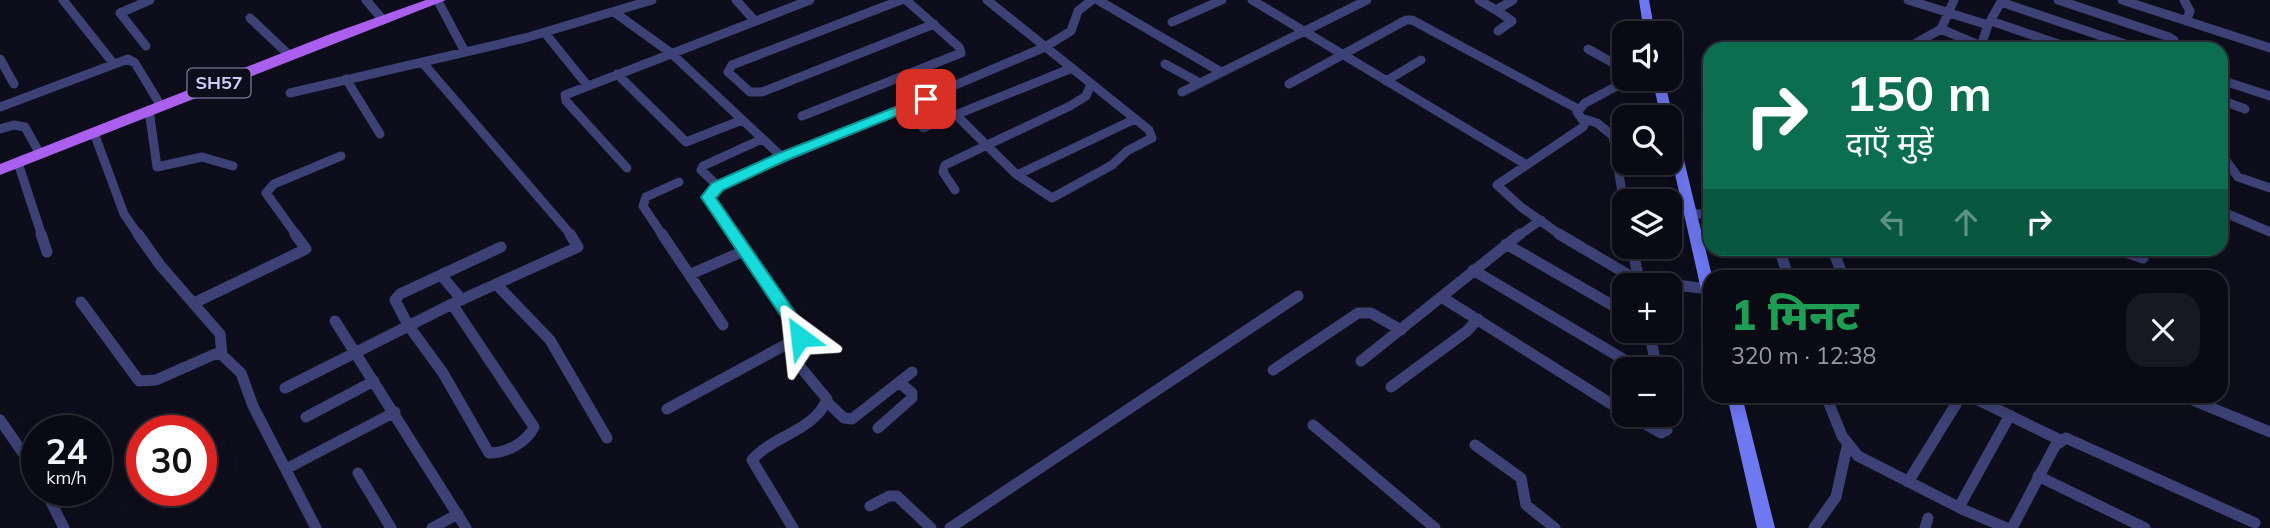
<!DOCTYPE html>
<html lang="hi">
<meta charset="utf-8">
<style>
:root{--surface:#0a0a14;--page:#181822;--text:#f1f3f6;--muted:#999aa0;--line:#2a2b34}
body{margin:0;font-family:Mulish,"Noto Sans Devanagari",sans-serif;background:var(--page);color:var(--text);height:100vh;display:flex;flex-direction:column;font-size:26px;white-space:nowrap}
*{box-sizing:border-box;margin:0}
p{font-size:23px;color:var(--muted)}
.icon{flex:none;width:38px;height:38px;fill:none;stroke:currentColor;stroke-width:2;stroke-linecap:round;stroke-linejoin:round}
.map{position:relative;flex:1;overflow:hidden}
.drawer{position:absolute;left:1703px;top:270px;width:525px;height:133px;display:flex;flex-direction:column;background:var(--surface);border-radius:21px;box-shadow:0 4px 18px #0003,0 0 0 2px var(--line)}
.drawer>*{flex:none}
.banner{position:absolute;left:1703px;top:42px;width:525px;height:214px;border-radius:21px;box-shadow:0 4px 18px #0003,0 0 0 2px var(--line);background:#0b6e4f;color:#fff;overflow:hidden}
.fabs{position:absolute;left:1612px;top:21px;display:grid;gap:14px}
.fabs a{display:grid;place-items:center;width:70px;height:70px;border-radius:14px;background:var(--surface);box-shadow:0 4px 18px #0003,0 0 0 2px var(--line);font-size:35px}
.speed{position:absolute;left:21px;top:415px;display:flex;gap:14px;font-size:35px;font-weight:700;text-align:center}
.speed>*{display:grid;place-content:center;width:91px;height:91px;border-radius:50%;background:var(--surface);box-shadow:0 4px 18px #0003,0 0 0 2px var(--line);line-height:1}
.speed small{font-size:18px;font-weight:400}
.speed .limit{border:10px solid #d22;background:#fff;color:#111}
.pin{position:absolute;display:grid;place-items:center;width:60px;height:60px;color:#fff;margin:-30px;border-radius:14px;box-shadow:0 4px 10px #0006}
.me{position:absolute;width:77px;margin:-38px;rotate:330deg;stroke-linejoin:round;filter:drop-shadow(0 0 5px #0008)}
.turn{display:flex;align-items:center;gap:24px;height:147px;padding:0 28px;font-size:32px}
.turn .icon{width:91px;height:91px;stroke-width:2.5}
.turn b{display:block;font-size:49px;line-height:60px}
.lanes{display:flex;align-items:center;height:66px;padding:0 28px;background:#0003;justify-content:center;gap:35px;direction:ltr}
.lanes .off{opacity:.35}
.round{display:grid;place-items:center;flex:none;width:74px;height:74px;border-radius:21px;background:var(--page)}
.head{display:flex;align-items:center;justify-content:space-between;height:119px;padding:0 28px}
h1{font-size:42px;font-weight:800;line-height:52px;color:#1e9e55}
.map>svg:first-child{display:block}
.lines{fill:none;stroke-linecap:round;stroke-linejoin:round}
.street-far1{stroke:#3d4175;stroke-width:9}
.street{stroke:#3d4175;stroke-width:11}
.secondary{fill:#6e78f0;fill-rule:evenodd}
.primary{fill:#aa5fee;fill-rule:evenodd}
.route{fill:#17dbda;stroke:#0f8e8e;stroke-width:2}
.labels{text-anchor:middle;stroke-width:7;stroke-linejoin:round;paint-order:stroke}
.shield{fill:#0e0d1b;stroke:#9493b7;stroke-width:2}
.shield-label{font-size:18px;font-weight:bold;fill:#cdcdfa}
</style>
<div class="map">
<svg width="2270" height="528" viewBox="0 0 2270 528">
<rect width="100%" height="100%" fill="#0e0d1b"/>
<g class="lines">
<path class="street-far1" d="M63,0L113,63
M366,0L383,20
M736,0L755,21
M901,0L732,65L728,72L750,92H762L934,24
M1098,0L1221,72
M1252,0L1525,164
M1479,0L1496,10
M1908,0L1988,25
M2058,0L2169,37L2174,40L2171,49
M2122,0L2270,48
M2184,0L2190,11L2186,21
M438,1L465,52
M2001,2L2140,49
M614,12L671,53L782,157
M250,18L289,55
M1991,21L2073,49
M1172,22L1222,0
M1941,29L1981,46
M1498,31L1512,21L1496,10L1513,0
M545,33L587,85
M146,46L120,13L150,0
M1588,49L1624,69
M1906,49L1941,29L1954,0
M1980,49L1988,25L2002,0
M0,59L14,84
M422,62L572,236
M1165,64L1200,83
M617,74L686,142L742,120
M346,79L380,134
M1643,79L1660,88
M2221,80L2270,96
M1386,81L1421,60
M1289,84L1406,20H1412L1578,109
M1182,92L1367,0
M290,93L525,38L652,0
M2221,100L2245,109
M0,107L128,59L135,63L161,106
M149,110L157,167L202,157L233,166
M956,115L1016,174L1052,198L1112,165L1127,151L1152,138L1149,130L987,0
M802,116L961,53L959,47L906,0
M1581,118L1597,123L1613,136L1624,205
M923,128L1072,68
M0,129L14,125L25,127L40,154
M94,133L124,214L139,236
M2221,154L2238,177L2270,188
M18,163L42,236
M627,168L566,101L565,95L810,0
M1019,174L1135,119
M718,186L701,170L703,166L762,139
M955,190L943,172L945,165L1070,106L1086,96L1091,84
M2221,211L2270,232
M1690,213L1710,215
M297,236L266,193L274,184L341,156
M663,236L643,206L646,197L679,182
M734,236L708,197L718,186L1045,47L1071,31L1078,11L1092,0
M1518,236L1541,220
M1562,236L1521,207L1497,185L1583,127L1585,123L1577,112L1585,103L1630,79"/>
<path class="street" d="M41,234L47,252
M138,234L160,265L220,334L222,355
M662,234L723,325
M733,234L799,331L797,363L827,399C816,430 772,436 752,460L793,528
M1559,234L1637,280L1708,289
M1506,244L1624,312
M1632,247L1640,285
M1779,248L1788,276
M1832,248L1843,276
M2113,248L2143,258
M1473,270L1640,369
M691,274L744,251
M441,275L462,300
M496,284L550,340L607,438
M1443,298L1624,412
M81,302L139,381L156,380L215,354L222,355L241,373L253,406L316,528
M194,303L306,249L295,234
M452,304L534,427C526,443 507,453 489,453L443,373L408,325L395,300L400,294L501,247
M335,321L466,528
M1649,331L1657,369
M1361,361L1520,234
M1273,370L1358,313H1371L1401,330
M1391,387L1467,331L1478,319
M285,388L452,304L578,247L570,234
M1826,396L1842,436L1858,456L1964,510L2007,528
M1970,396L2060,440
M2190,399L2270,432
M827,402L844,418L852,419L912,372
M667,409L800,337
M1629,415L1661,433L1667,430L1665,415
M306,417L374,381
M0,420L37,473
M1313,425L1435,528
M878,428L912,398V393L899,382
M1475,445L1521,478L1526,505L1555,528
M286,469L395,412
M358,473L391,528
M2038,476L2145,528
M1908,482L1961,396
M45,490L64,528
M870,506L889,496H897L931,528
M1959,507L2010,415
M432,528L458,514
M950,528L1298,296
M1814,528L1836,497L1847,447
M1925,528L1928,518
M2012,528L2055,446L2066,438L2255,523"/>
<path class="secondary" d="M1639,0H1649L1655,33H1644Z
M1652,79H1664L1673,117L1671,120H1670V117H1661Z
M1670,123L1676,127L1712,276H1710V303L1703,298L1670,152Z
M1727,396H1742L1775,528H1757Z"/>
<path class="primary" d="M426,0H446L0,175V164L333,33Z"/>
</g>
<path class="route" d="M926,95L933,99L931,102L787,160L723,190L716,198L808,331L806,341H794L791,331L701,197L712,183L777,154Z"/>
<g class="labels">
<rect class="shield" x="187.5" y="68.5" width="63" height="29" rx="5"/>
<g class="shield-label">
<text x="219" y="89">SH57</text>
</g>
</g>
</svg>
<div class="fabs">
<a><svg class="icon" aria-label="sound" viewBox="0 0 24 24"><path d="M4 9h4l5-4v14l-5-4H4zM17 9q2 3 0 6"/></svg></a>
<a><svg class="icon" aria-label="search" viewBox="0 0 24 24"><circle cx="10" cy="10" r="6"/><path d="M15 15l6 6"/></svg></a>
<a><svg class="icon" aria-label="layers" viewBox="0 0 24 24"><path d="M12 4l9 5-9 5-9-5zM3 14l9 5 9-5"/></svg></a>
<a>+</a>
<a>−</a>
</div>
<div class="speed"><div>24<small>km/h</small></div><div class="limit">30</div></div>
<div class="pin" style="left:926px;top:99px;background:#d93025"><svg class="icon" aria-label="arrive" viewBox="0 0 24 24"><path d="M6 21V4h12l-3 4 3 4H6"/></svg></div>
<svg class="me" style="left:800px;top:337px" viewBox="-20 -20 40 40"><path d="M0-17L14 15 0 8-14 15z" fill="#17dbda" stroke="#fff" stroke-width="4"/></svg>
<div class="banner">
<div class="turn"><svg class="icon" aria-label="right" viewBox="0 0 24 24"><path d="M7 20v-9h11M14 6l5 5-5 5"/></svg><div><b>150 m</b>दाएँ मुड़ें</div></div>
<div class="lanes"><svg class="icon off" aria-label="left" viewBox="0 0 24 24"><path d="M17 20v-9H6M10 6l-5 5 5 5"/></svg><svg class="icon off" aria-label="ahead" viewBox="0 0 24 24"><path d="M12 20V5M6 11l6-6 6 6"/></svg><svg class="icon" aria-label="right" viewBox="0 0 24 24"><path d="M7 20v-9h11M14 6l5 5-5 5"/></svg></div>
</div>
<section class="drawer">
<div class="head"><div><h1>1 मिनट</h1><p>320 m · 12:38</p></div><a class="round"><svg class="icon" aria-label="close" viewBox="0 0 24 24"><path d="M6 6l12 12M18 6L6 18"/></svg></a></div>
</section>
</div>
